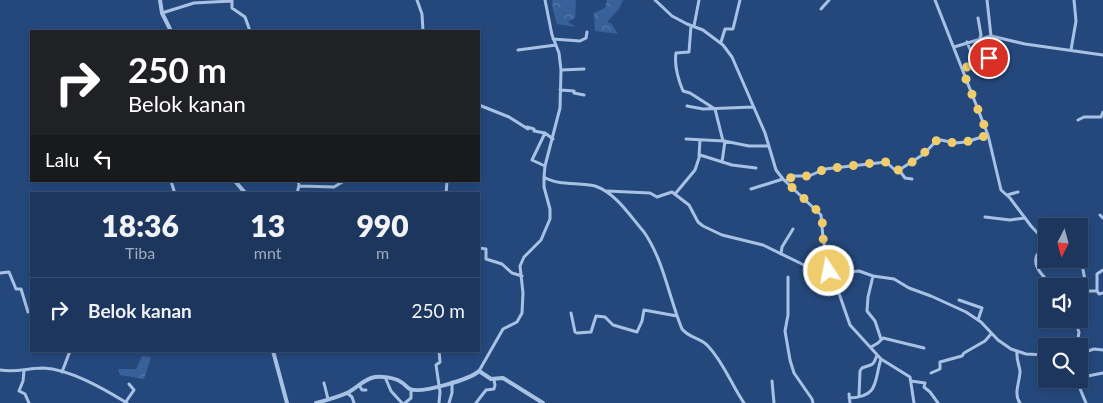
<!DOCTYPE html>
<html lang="id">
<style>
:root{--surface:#1c365d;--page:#294166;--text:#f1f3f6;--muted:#a0abbc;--line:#3a5072}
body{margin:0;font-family:Lato,sans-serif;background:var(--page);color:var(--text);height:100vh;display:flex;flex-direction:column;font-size:19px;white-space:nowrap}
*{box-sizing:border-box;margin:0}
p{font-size:16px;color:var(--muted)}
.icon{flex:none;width:28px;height:28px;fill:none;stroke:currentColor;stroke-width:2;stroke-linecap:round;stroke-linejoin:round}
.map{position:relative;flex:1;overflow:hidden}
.panel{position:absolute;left:30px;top:192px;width:450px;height:160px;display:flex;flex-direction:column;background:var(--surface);border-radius:0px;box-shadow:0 2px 8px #0003,0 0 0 1px var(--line)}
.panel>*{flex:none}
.guide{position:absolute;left:30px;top:30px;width:450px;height:152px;border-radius:0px;box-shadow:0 2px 8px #0003,0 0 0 1px var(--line);background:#202124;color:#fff;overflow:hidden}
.needle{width:32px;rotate:186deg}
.fabs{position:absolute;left:1038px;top:218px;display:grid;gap:10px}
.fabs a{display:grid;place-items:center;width:50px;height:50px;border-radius:0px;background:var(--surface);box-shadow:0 2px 8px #0003,0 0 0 1px var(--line);font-size:25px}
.pin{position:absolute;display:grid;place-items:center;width:42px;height:42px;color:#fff;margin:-21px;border:2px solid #fff;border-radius:50%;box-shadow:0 1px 5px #0007}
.me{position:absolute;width:55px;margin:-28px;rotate:349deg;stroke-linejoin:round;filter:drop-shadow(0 0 4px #0008)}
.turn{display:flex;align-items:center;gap:18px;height:105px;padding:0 15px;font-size:22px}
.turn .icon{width:65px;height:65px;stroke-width:2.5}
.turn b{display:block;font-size:35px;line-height:42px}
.then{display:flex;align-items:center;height:48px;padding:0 15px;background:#0003;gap:10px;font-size:19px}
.eta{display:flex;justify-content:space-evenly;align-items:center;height:85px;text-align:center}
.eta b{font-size:30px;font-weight:800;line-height:35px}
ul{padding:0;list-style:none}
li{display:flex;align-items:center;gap:15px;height:65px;padding:0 15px;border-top:1px solid var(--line)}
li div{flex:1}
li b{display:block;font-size:19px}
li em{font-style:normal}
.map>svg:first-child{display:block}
.forest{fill:url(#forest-crowns)}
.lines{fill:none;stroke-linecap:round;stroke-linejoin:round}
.minor{stroke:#a8c2e5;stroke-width:3}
.tertiary{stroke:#a8c2e5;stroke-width:4}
.route{stroke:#efcd6d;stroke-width:9;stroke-dasharray:0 16.2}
</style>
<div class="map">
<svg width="1103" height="403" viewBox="0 0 1103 403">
<defs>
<pattern id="forest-crowns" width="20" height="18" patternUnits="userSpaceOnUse" patternTransform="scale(1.25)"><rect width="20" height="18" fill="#386199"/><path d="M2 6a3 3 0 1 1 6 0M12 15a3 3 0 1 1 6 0" fill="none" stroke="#5679a8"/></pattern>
</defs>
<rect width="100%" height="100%" fill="#25487c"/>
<path class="forest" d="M552,0H576L575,18L568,22L576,27L557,24L553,10Z
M607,0H623L619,9L607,22L611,23L618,34L595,31L594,13L605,8Z
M142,356L151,357L144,379L120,375L118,369H136Z"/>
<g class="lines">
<path class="minor" d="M417,0L422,14L423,31
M545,0L552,35L559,53L561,70L560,108L545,166L544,177C558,186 579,182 595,186C616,193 630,216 644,232C664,261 669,298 682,329C689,338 701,338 708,346C724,363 731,384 744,403
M655,0L672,16L687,24L703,30L723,45L732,57L765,133L776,170L783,179L821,215L823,238L829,271L834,279L850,325L881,359L910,377L914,403
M935,0L988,135L1001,190L1010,198L1031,226L1045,241L1046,246C1043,249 1039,252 1037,255C1031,267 1046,278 1052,286
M987,0L991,36
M232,1V8L245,17L250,31
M821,9L829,0
M162,13L194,3L231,1
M978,18L981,35L980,38L989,58
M691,26L689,52L676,53C674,66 678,79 683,91L690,93L715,109L723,141
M694,26L699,0
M553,39L580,41L586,38L587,32
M721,42L725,29H733L740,0
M967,42L976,64
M954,47L991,36L1025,44L1103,55
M518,50L556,45
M1071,50L1076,21L1074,0
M963,69L1002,52
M561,70L584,69
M560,90L574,91V93L584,95
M479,105L509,117L528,129L527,127L534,129V131L545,133L553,139
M687,106L703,109L753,107
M1078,120L1084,117H1101L1103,112
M545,133L532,160L545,166
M686,139L724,141L749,146H769
M699,156L700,140
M722,162L725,141
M899,170L924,154L936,141L941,140L955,143L966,142L988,135
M171,181L175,194
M785,181L794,176H809L825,169L886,162L895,170H899L905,178L912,179
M299,185L300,186L334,187L344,181
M751,189L783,179
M607,191L650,193L657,197L672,192L689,205L698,222L703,226L722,235L763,245L804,265L829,271
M297,194L299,185L298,181
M446,194L447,181
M675,194L695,170L700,155L732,165L756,168
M1007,195L1018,192
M1100,215L1103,218
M985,217L1010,220L1024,218
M479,248L486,249V259L502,264L512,273L522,276
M781,254L782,247L793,229
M0,273L9,272L16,289H21L28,312L31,311
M832,274L859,271L873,276L894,279L909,288L931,296L966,312L981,322L998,340L1011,349L1026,354L1046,355
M873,276L868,297L867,311L875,321L881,339
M788,277V315L785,331L790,360L794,373L812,399L813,403
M1087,291H1097V274L1103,270
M1097,291L1099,294L1103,293
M1079,294L1087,291L1081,259
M959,300L982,308L978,320
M571,313L575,332L577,333L591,332L596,316L605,317L613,325L637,332L642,321L644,310L677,316
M1074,319L1079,332L1077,346
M871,347L878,343L883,338L924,348
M439,351L440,362L436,365L440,392L439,403
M1017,351C1016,359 1019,364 1020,371C1020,382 1013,394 1020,403
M1079,354L1094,349L1103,350
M0,370C16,373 28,368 43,368C70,369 104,389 127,403
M24,371L23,381L19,391L25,394L29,403
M479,371L503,329L517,322L522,313L523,293L520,266L524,257L541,240L550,219V209L544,187V177
M62,372L70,351
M931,373L940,369V362L962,356L964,353L985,341L991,334
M385,377L391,391L402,403
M1076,379L1086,403
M772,381L774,403
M911,381L925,383L924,387L930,392L938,403
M324,383L328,399
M1078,383L1083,377L1103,373
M359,385L362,390H366
M347,393L352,397L354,403
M849,394L850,403
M859,396L860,371L862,368C872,364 873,367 877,355
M849,398C880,397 874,380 881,359
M125,403L134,390L129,384
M405,403L411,398V390
M449,403L452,393V382
M476,403L486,390L494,389L495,385L494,380"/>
<path class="tertiary" d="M160,0L162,13L171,31
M235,181L246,194
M273,351L287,403
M316,403C327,400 339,397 349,392C358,387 364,379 375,377C382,376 396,378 401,382C405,384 407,388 410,389C421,394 471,379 479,371L491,379L503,378L543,403"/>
</g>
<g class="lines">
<path class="route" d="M829,271L823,238L822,215L785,181L794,176H809L825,169L881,162H888L895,170H899L919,158L937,140L955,143L966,142L988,135L962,69L989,58"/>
</g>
</svg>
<div class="fabs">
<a><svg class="needle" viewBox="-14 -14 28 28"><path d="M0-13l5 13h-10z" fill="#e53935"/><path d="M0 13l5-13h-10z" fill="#a0abbc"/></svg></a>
<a><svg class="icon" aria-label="sound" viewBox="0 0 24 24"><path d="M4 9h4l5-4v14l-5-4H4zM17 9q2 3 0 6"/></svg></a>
<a><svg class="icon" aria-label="search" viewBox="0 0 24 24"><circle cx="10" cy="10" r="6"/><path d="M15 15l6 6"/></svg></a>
</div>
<div class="pin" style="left:989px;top:58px;background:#d93025"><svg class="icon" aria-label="arrive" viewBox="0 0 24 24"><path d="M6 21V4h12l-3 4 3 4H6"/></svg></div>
<svg class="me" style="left:829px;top:271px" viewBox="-20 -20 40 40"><circle r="17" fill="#efcd6d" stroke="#fff" stroke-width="3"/><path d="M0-11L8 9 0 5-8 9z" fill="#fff"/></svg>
<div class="guide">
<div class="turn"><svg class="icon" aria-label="right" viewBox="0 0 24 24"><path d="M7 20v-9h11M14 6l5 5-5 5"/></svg><div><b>250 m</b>Belok kanan</div></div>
<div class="then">Lalu<svg class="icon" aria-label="left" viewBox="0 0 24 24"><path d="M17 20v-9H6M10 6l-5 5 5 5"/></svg></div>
</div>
<section class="panel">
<div class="eta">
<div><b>18:36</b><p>Tiba</p></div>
<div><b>13</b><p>mnt</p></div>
<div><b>990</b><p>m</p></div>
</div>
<ul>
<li><svg class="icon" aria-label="right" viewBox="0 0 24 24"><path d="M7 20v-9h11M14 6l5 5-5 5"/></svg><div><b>Belok kanan</b></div><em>250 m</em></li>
</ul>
</section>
</div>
